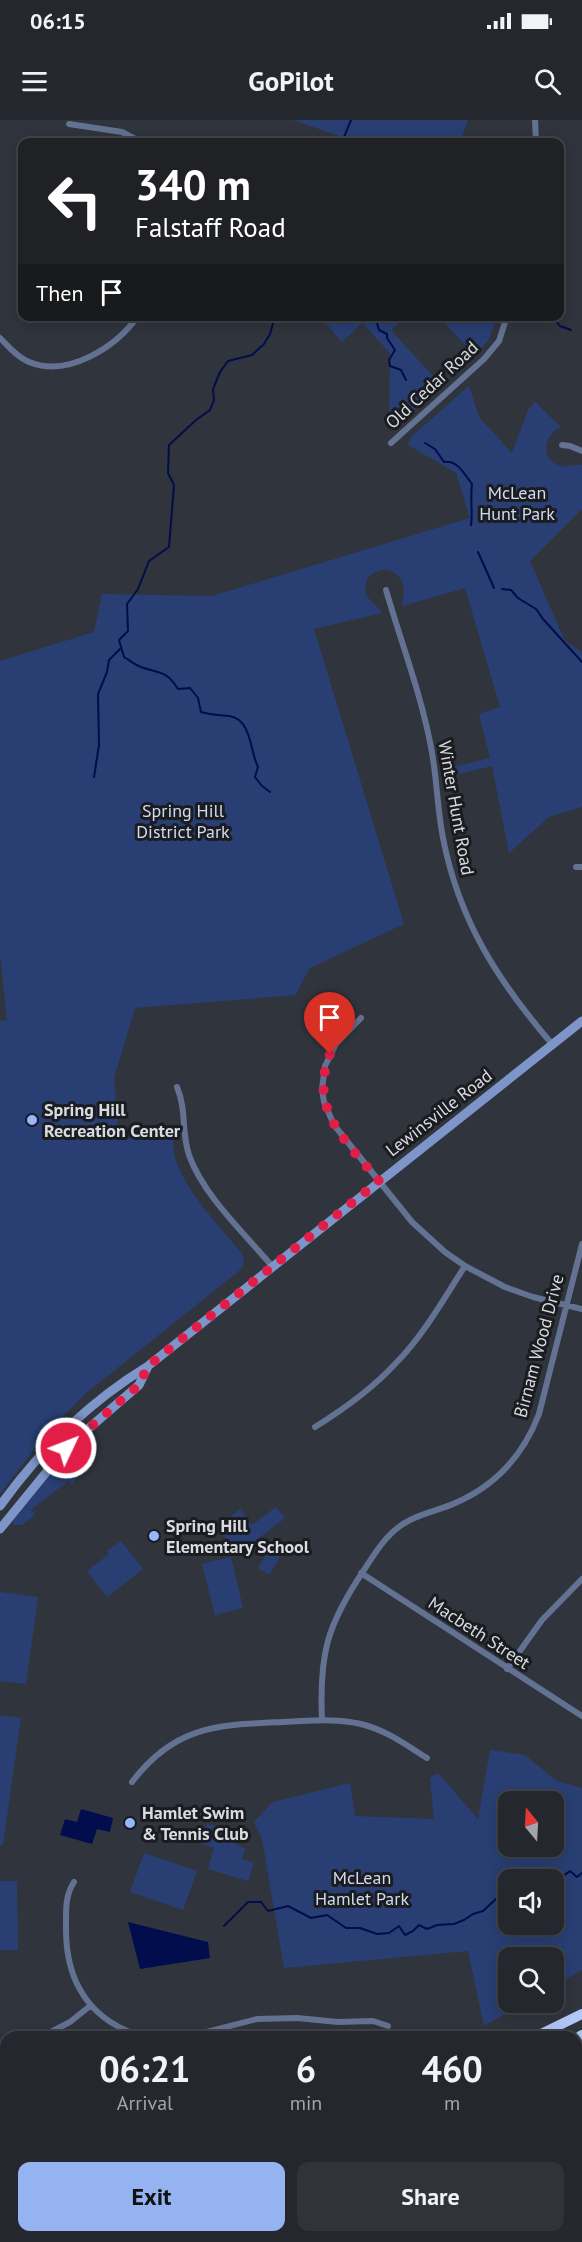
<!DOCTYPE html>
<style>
:root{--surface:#24272e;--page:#30333a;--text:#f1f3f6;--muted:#a3a5aa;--line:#41444a;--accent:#95b2f1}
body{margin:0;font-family:"PT Sans",sans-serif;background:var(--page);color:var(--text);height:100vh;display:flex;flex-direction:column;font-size:22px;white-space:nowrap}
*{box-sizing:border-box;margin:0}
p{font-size:20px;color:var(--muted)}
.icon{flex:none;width:33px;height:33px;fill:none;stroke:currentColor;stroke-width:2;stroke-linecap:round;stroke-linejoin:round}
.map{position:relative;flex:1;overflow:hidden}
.panel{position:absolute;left:0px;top:1911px;width:582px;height:212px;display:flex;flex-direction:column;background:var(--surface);border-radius:18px 18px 0 0;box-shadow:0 3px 15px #0003,0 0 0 2px var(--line)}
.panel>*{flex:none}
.top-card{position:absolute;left:18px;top:18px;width:546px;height:183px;border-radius:12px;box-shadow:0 3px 15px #0003,0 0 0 2px var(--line);background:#202124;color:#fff;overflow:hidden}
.needle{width:39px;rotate:342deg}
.tools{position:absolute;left:498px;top:1671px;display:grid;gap:12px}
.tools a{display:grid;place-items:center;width:66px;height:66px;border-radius:12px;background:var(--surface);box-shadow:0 3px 15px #0003,0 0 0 2px var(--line);font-size:30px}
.pin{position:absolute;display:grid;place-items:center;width:51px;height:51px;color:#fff;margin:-62px -26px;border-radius:50% 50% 50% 0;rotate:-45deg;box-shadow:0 0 6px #0007}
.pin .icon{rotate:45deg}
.me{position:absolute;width:66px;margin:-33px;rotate:47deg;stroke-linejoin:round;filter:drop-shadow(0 0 4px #0008)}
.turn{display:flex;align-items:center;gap:21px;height:126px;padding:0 18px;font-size:27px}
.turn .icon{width:78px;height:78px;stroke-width:2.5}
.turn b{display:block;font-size:42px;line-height:51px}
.then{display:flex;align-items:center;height:57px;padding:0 18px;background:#0003;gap:12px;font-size:22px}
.eta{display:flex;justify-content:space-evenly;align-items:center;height:102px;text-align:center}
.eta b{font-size:36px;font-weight:700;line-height:42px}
.cta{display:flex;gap:12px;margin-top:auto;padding:12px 18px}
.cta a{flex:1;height:69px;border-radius:12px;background:var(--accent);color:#111;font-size:24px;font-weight:700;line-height:69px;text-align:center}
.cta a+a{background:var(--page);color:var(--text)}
.status{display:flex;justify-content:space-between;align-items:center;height:42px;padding:0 30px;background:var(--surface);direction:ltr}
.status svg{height:16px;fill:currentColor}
header{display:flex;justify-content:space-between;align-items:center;height:78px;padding:0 18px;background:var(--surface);font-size:27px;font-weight:700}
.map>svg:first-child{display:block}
.green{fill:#293f73;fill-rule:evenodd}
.water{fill:#020d4e}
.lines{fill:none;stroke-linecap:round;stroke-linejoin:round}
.stream{stroke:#020d4e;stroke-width:2}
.street{stroke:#637292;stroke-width:6}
.secondary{stroke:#7d95c8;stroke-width:9}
.highway{stroke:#b2c8f8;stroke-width:10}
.route{stroke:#e11d48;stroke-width:10;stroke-dasharray:0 18}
.poi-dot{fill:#96b6fd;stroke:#1a1c20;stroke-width:2}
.labels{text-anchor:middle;stroke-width:6;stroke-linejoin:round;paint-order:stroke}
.street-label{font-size:18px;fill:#d8dbe0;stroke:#1a1c20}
.park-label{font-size:18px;fill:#d1dbef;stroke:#1a1c20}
.poi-label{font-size:18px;font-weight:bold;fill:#d8dbe0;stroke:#1a1c20;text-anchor:start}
</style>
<div class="status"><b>06:15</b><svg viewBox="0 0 49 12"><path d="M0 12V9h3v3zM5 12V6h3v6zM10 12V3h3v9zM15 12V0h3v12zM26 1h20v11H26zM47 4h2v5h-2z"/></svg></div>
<header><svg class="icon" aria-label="menu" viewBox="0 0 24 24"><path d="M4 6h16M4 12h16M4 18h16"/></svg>GoPilot<svg class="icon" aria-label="search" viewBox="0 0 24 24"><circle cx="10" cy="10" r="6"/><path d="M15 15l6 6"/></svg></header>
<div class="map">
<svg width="582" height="2122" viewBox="0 0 582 2122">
<rect width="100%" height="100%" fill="#30343d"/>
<path class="green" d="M293,0H468L460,22H356Z
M326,197H405L391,210L441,265L399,304L389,306L390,233L362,203L342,222L324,201Z
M439,197H497L488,221L475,235Z
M469,266L479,297L512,333L528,290L535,282L561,307C545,314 539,337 558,345C566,349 574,344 582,345V389L530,441L565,521L582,532V687L549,697L509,733L492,646L446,657L445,649L490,638L479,594L500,587L465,468L402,486C402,479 405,473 403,466C400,448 379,445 368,458C359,478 373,479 382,493L314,509L404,804L310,848L295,875L135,888L114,958L119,1019L173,1013C173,1021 173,1029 175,1037C184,1071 221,1107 243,1135L244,1144L240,1150L85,1274L45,1315L0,1374V901L7,900L0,834V541L94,512L102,474L212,476L470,398L456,353L408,325L411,317Z
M63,1345C71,1346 74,1349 78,1356L72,1365L68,1361L31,1390L35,1395L22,1405H14L13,1400L54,1348Z
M276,1387L285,1398L238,1434L217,1407L240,1389L252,1405Z
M121,1421L143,1449L107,1477L87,1451L109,1434L107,1431Z
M269,1429L281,1435L269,1455L258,1448Z
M231,1437L243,1488L215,1495L202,1444Z
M0,1472L38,1477L26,1564L0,1561Z
M0,1595L21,1598L3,1725H0Z
M490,1630L525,1635L557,1661L582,1668V1850L554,1866V1838H508V1882L525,1883L484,1906L468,1831L284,1848L262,1719L254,1702L273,1682L350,1663L355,1696L434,1699L430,1658L438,1653L478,1699ZM508,1682H554V1726H508ZM508,1760H554V1804H508Z
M207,1704L239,1714L236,1725L245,1728L242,1739L254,1743L248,1761L208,1749L214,1728L200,1723Z
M144,1733L197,1751L183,1790L130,1772Z
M0,1761H17L18,1830H0Z
M430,2117V2116L479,2117L464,2122H419Z"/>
<path class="water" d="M81,1689L113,1698L110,1712L97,1709L92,1724L60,1715L65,1699L77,1702Z
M128,1802L208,1822L210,1838L140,1849Z"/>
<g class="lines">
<path class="stream" d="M342,22L351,0
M375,196L379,210L387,214V218L395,230L389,240L390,246L401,250L406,260
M552,196L560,206L571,210
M425,323L435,329L444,342C458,340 464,354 472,364C470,379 473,391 471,405
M478,432L494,468
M502,469L511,470L518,478L536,489L543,499L582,542
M94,657L99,625L98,574L107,552L109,540L120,529
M270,672L262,666L255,657L258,647C250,632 252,599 229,596C219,595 211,595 201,592L198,578L190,568L178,569C166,550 160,554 141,547C135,545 129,540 124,537L119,520L128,511L127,484L138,469L149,441L169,427L174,365L168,353L169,325L196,300L210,290L214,280L213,269L220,252L228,241L252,235L264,224L270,214L275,196
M521,1760L522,1752L531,1748L533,1752L532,1760
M544,1760L546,1758C556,1759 562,1758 570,1751L577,1757L582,1753
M224,1806L248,1782H261L268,1791L288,1786L311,1798L327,1795L346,1808H360L377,1814L389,1813L399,1806L405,1815L413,1811L419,1805L427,1809L437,1805L454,1804L464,1800L473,1794L483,1791L496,1779L508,1775
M0,2066L6,2063"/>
<path class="street" d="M535,0L536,22
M69,4L122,12L141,22
M0,218C9,227 17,237 29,242C68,258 116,227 138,196
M391,323L484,239L499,221L507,196
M562,325L570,326L582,331
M386,470C401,522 421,574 431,627C437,657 437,688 443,718C459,801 498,861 552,924
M576,747H582
M361,898L336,924L325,946L322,969L324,982L334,1005L412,1102L445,1132L465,1146L505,1167L533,1177L582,1189
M177,967C187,991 181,1011 189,1035C203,1075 244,1113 272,1146
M315,1307C344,1289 372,1269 395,1244C423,1216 443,1180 465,1146
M361,1453L582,1596
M507,1549L542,1500L582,1459
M322,1600C319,1534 327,1505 364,1450C377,1430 388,1411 410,1400C423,1393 439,1390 453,1384C494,1367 523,1336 539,1294L582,1124
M132,1662C175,1605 218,1605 283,1602C309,1601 336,1598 361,1604C386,1610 406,1625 427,1638
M74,1762C65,1776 66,1790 66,1806C65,1862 90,1902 145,1917
M41,1917L70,1902L90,1886
M187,1917L257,1899L297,1898L338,1902L373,1901L388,1906
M0,1925H6
M576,2088L582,2086
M484,2122L499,2116"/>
<path class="secondary" d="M0,1386C40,1330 89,1282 148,1246L582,901
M0,1409L66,1328L139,1265L148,1246"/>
<path class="highway" d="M535,1917L582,1894
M576,1919L582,1915
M576,1946L582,1943
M576,1982L582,1979
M576,2038L582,2036
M0,2090L6,2088
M85,2122L99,2116
M166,2122L179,2116
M254,2122L267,2116
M350,2122L363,2116
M385,2122L398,2116"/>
</g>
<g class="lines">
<path class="route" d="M66,1328L139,1265L148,1246L379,1061C346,1021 308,990 330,934"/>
</g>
<g class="poi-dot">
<circle cx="32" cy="1000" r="6"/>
<circle cx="154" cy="1416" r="6"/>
<circle cx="130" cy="1703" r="6"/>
</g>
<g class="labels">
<g class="street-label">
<text transform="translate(432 265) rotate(-43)" y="6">Old Cedar Road</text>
<text transform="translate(456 688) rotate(80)" y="6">Winter Hunt Road</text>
<text transform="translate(439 993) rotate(-38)" y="6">Lewinsville Road</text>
<text transform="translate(539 1226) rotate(-75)" y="6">Birnam Wood Drive</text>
<text transform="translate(479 1513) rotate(33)" y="6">Macbeth Street</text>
</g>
<g class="park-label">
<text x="517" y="379">McLean<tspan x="517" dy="21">Hunt Park</tspan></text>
<text x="183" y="697">Spring Hill<tspan x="183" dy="21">District Park</tspan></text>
<text x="362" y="1764">McLean<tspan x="362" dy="21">Hamlet Park</tspan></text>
</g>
<g class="poi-label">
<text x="44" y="996">Spring Hill<tspan x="44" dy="21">Recreation Center</tspan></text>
<text x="166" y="1412">Spring Hill<tspan x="166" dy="21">Elementary School</tspan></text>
<text x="142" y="1699">Hamlet Swim<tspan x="142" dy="21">&amp; Tennis Club</tspan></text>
</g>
</g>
</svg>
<div class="tools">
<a><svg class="needle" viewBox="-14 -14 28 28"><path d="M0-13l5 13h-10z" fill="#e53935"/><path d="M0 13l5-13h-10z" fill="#a3a5aa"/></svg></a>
<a><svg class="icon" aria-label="sound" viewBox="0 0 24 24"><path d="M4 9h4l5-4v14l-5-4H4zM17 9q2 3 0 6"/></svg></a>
<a><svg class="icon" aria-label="search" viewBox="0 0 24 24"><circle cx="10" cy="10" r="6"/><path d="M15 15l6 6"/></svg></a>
</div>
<div class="pin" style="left:330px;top:934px;background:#d93025"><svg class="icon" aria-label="arrive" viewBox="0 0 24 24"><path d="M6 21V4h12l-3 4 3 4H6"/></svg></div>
<svg class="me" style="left:66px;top:1328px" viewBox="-20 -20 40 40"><circle r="17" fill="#e11d48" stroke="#fff" stroke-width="3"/><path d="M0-11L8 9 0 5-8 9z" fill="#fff"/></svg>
<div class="top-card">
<div class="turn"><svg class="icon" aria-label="left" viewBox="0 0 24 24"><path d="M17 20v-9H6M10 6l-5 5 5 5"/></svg><div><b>340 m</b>Falstaff Road</div></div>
<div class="then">Then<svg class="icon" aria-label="arrive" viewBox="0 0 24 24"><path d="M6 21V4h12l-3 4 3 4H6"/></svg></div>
</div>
<section class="panel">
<div class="eta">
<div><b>06:21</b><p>Arrival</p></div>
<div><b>6</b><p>min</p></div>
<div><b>460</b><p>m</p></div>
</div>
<div class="cta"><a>Exit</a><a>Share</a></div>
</section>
</div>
